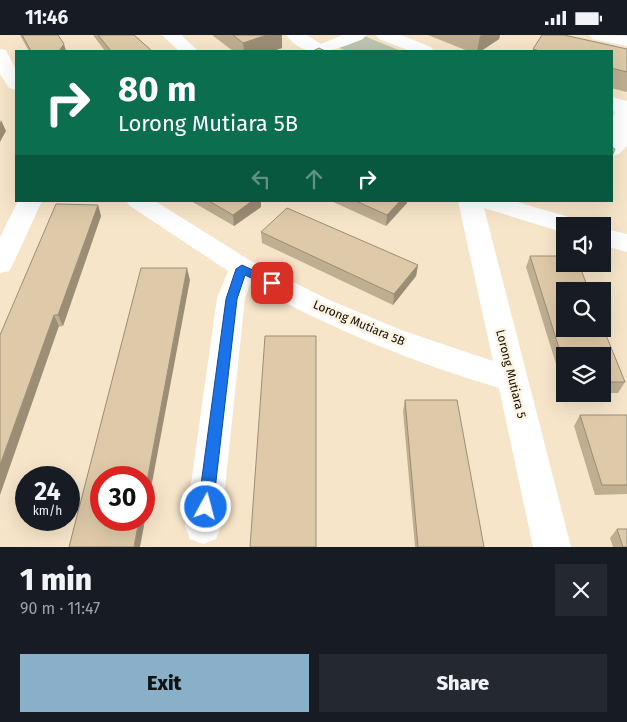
<!DOCTYPE html>
<meta charset="utf-8">
<style>
:root{--surface:#171b24;--page:#242831;--text:#f1f3f6;--muted:#9ea1a6;--accent:#89b0c8}
body{margin:0;font-family:"Fira Sans",sans-serif;background:var(--page);color:var(--text);height:100vh;display:flex;flex-direction:column;font-size:19px;white-space:nowrap}
*{box-sizing:border-box;margin:0}
p{font-size:16px;color:var(--muted)}
.icon{flex:none;width:28px;height:28px;fill:none;stroke:currentColor;stroke-width:2;stroke-linecap:round;stroke-linejoin:round}
.map{position:relative;height:512px;overflow:hidden}
.drawer{display:flex;flex-direction:column;background:var(--surface);flex:1}
.drawer>*{flex:none}
.guide{position:absolute;left:15px;top:15px;width:598px;height:152px;border-radius:0px;box-shadow:0 5px 20px #0002;background:#0b6e4f;color:#fff;overflow:hidden}
.tools{position:absolute;left:556px;top:182px;display:grid;gap:10px}
.tools a{display:grid;place-items:center;width:55px;height:55px;border-radius:0px;background:var(--surface);box-shadow:0 5px 20px #0002;font-size:25px}
.speed{position:absolute;left:15px;top:431px;display:flex;gap:10px;font-size:25px;font-weight:700;text-align:center}
.speed>*{display:grid;place-content:center;width:65px;height:65px;border-radius:50%;background:var(--surface);box-shadow:0 5px 20px #0002;line-height:1}
.speed small{font-size:12px;font-weight:400}
.speed .limit{border:8px solid #d22;background:#fff;color:#111}
.pin{position:absolute;display:grid;place-items:center;width:42px;height:42px;color:#fff;margin:-21px;border-radius:10px;box-shadow:0 2px 8px #0006}
.me{position:absolute;width:55px;margin:-28px;rotate:7deg;stroke-linejoin:round;filter:drop-shadow(0 0 4px #0008)}
.turn{display:flex;align-items:center;gap:18px;height:105px;padding:0 20px;font-size:22px}
.turn .icon{width:65px;height:65px;stroke-width:2.5}
.turn b{display:block;font-size:35px;line-height:42px}
.lanes{display:flex;align-items:center;height:48px;padding:0 20px;background:#0003;justify-content:center;gap:25px;direction:ltr}
.lanes .off{opacity:.35}
.round{display:grid;place-items:center;flex:none;width:52px;height:52px;border-radius:0px;background:var(--page)}
.headline{display:flex;align-items:center;justify-content:space-between;height:85px;padding:0 20px}
h1{font-size:30px;font-weight:800;line-height:38px}
.action{display:flex;gap:10px;margin-top:auto;padding:10px 20px}
.action a{flex:1;height:58px;border-radius:0px;background:var(--accent);color:#111;font-size:20px;font-weight:800;line-height:58px;text-align:center}
.action a+a{background:var(--page);color:var(--text)}
.status{display:flex;justify-content:space-between;align-items:center;height:35px;padding:0 25px;background:var(--surface);direction:ltr}
.status svg{height:14px;fill:currentColor}
.map>svg:first-child{display:block}
.green{fill:#bcc5af}
.lines{fill:none;stroke-linecap:round;stroke-linejoin:round}
.minor{fill:#fff;fill-rule:evenodd}
.wall{fill:#bfae90}
.shaded-wall{fill:#9b8d76}
.building{fill:#decaa8;stroke:#9b8d76}
.route{fill:#1a73e8;stroke:#114b97}
.labels{text-anchor:middle;stroke-width:5;stroke-linejoin:round;paint-order:stroke}
.street-label{font-size:12px;fill:#140e05;stroke:#fdf3e2}
</style>
<div class="status"><b>11:46</b><svg viewBox="0 0 49 12"><path d="M0 12V9h3v3zM5 12V6h3v6zM10 12V3h3v9zM15 12V0h3v12zM26 1h20v11H26zM47 4h2v5h-2z"/></svg></div>
<div class="map">
<svg width="627" height="512" viewBox="0 0 627 512">
<rect width="100%" height="100%" fill="#f6e5c9"/>
<path class="green" d="M364,1L401,16H347L339,13Z"/>
<g class="lines">
<path class="minor" d="M162,0H181L198,16H179Z
M286,0H307L321,9L342,0H366L363,4C338,14 306,28 286,0Z
M376,0H401L431,12L434,16H410L379,4Z
M589,0L627,1V11L592,4Z
M0,14L6,15L16,35V55L9,53L0,39Z
M611,62L627,66V111L619,119L611,121V89L615,77L611,75Z
M18,166H42L13,229L9,236L0,238V202Z
M126,166H155L251,226L325,263L401,295L493,326L458,166H514L579,185L582,191H565V198L484,173L571,512H533L499,353C412,327 329,293 250,249L245,263L221,491L216,504L203,509L190,504L185,491L217,263L228,236L130,171Z
M602,193L627,199V217L602,210Z"/>
</g>
<path class="wall" d="M20,0H58L66,16H29Z
M93,0H134L152,16H105Z
M212,0H282V13L273,16H233Z
M428,0H500L499,4L481,16H468Z
M533,14H627V57L611,53V16H532Z
M191,166H261V172L234,191Z
M331,166H407V168L386,191Z
M98,170L101,181L63,291L0,300Z
M261,197L418,230L416,241L393,270L262,208Z
M530,221L625,347L618,358H602V321H565V358L526,232Z
M405,365L484,512H415L403,376Z
M580,380H627V459L595,460L574,391Z
M617,494L627,512H613L610,503Z"/>
<path class="shaded-wall" d="M267,0H282V13L273,16H244L243,8Z
M482,0H500L499,4L481,16H477L480,1Z
M64,9L66,16H59Z
M1,85L6,96L0,107V88Z
M252,166H261V172L234,191L233,180Z
M400,166H407V168L386,191L387,180Z
M98,170L101,181L63,291L58,280Z
M418,230L416,241L393,270L394,259Z
M187,233L190,245L140,512H134L139,485H144V462Z
M54,280L59,291L0,460V430Z"/>
<path class="building" d="M22,0H58L64,9L59,16H31Z
M98,0H134L152,16H111Z
M233,0H267L243,8Z
M542,0H564L627,14V37L611,33V16H540L533,14Z
M319,13L325,16H313Z
M611,112L615,114L611,124Z
M209,166H252L233,180Z
M356,166H400L387,180Z
M56,169L98,170L58,280H54L0,430V300Z
M287,173L418,230L394,259L261,197Z
M530,221H565V229H579L589,256H565V294H602V290L625,347H602V321H565V332Z
M141,233H187L144,462V442H101V485H139L134,512H69Z
M265,301H316V512H250Z
M405,365H457L484,512H418Z
M580,380H627V450H602Z
M617,494H627V512H623Z"/>
<path class="route" d="M242,230L276,246L277,248L272,253L245,240L237,264L213,472L211,477L206,479L200,477L198,472L226,264L236,234Z"/>
<g class="labels">
<g class="street-label">
<text transform="translate(359 288) rotate(23)" y="4">Lorong Mutiara 5B</text>
<text transform="translate(511 339) rotate(76)" y="4">Lorong Mutiara 5</text>
</g>
</g>
</svg>
<div class="tools">
<a><svg class="icon" aria-label="sound" viewBox="0 0 24 24"><path d="M4 9h4l5-4v14l-5-4H4zM17 9q2 3 0 6"/></svg></a>
<a><svg class="icon" aria-label="search" viewBox="0 0 24 24"><circle cx="10" cy="10" r="6"/><path d="M15 15l6 6"/></svg></a>
<a><svg class="icon" aria-label="layers" viewBox="0 0 24 24"><path d="M12 4l9 5-9 5-9-5zM3 14l9 5 9-5"/></svg></a>
</div>
<div class="speed"><div>24<small>km/h</small></div><div class="limit">30</div></div>
<div class="pin" style="left:272px;top:248px;background:#d93025"><svg class="icon" aria-label="arrive" viewBox="0 0 24 24"><path d="M6 21V4h12l-3 4 3 4H6"/></svg></div>
<svg class="me" style="left:206px;top:472px" viewBox="-20 -20 40 40"><circle r="17" fill="#1a73e8" stroke="#fff" stroke-width="3"/><path d="M0-11L8 9 0 5-8 9z" fill="#fff"/></svg>
<div class="guide">
<div class="turn"><svg class="icon" aria-label="right" viewBox="0 0 24 24"><path d="M7 20v-9h11M14 6l5 5-5 5"/></svg><div><b>80 m</b>Lorong Mutiara 5B</div></div>
<div class="lanes"><svg class="icon off" aria-label="left" viewBox="0 0 24 24"><path d="M17 20v-9H6M10 6l-5 5 5 5"/></svg><svg class="icon off" aria-label="ahead" viewBox="0 0 24 24"><path d="M12 20V5M6 11l6-6 6 6"/></svg><svg class="icon" aria-label="right" viewBox="0 0 24 24"><path d="M7 20v-9h11M14 6l5 5-5 5"/></svg></div>
</div>
</div>
<section class="drawer">
<div class="headline"><div><h1>1 min</h1><p>90 m · 11:47</p></div><a class="round"><svg class="icon" aria-label="close" viewBox="0 0 24 24"><path d="M6 6l12 12M18 6L6 18"/></svg></a></div>
<div class="action"><a>Exit</a><a>Share</a></div>
</section>
